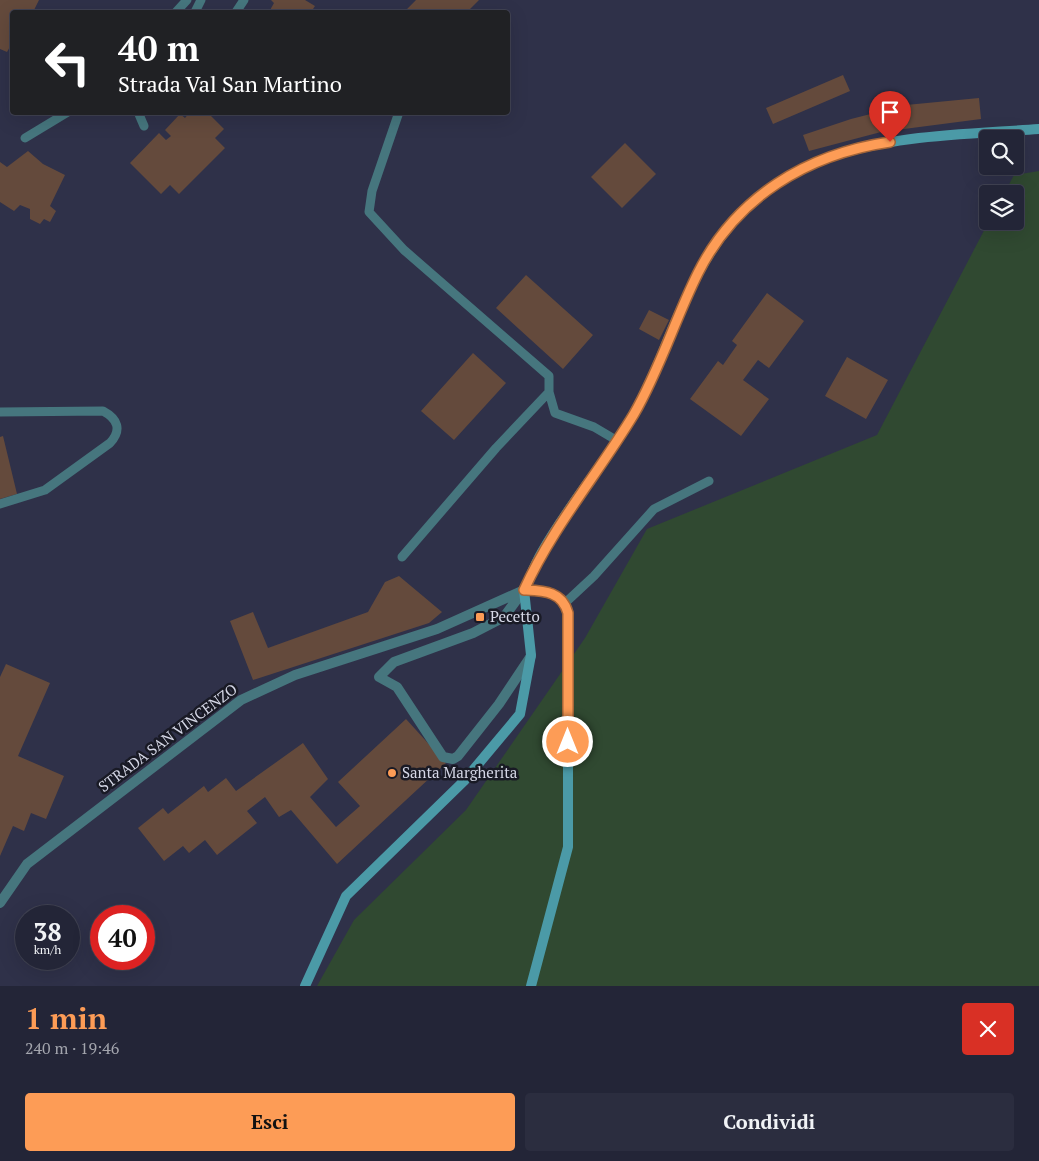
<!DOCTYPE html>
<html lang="it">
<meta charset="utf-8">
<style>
:root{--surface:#232537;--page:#2b2d3f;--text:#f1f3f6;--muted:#a3a5ad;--line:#404252;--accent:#fd9c56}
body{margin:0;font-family:"PT Serif",serif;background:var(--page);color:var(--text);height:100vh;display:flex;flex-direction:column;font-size:19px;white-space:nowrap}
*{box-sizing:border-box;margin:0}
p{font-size:16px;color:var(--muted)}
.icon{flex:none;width:28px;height:28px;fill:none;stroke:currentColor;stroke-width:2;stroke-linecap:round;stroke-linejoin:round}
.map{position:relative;height:986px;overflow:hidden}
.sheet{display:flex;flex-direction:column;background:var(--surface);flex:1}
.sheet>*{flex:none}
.top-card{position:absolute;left:10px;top:10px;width:500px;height:105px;border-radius:5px;box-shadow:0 5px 20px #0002,0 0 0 1px var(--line);background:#202124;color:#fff;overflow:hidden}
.controls{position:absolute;left:979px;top:130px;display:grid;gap:10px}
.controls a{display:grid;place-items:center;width:45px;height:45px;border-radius:5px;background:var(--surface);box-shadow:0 5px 20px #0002,0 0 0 1px var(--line);font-size:25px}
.speed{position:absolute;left:15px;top:905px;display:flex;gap:10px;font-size:25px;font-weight:700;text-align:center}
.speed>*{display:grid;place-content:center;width:65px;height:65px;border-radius:50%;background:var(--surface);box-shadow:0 5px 20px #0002,0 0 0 1px var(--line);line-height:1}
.speed small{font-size:12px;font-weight:400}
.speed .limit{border:8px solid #d22;background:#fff;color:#111}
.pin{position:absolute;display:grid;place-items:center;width:42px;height:42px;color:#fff;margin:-51px -21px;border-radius:50% 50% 50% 0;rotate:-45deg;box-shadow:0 0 5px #0007}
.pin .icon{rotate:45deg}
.me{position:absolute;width:55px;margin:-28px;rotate:0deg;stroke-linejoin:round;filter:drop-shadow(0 0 4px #0008)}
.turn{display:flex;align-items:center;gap:18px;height:105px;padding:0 25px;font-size:22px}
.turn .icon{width:65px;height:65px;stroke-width:2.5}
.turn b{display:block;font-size:35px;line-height:42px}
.round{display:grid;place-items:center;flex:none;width:52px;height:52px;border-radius:5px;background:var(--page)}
.summary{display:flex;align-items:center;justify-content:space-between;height:85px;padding:0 25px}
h1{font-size:30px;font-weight:700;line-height:38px;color:var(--accent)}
.action{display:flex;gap:10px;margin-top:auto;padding:10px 25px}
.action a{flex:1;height:58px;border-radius:5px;background:var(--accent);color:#111;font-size:20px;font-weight:700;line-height:58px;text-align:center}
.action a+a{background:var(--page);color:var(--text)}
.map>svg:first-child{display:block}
.green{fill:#304931}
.building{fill:#644a3c}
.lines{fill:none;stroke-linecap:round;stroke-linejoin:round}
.lane{stroke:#46767e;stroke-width:9}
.street{stroke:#46767e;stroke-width:10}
.secondary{stroke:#4b9aa7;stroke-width:10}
.route-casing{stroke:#a46538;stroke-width:12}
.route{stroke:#fd9c56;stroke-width:9}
.poi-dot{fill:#fd9c56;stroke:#191a25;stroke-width:2}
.labels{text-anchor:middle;stroke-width:5;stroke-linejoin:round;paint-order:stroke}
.poi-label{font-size:15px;fill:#d5d7e6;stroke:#191a25;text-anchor:start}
.street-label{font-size:15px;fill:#d5d7e6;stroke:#191a25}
</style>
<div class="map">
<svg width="1039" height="986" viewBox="0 0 1039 986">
<rect width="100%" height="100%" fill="#2f3149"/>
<path class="green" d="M1039,171V986H317L354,920L466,810L585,638L647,529L877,435L989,221H1015V194H1004L1014,175Z"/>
<path class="building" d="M0,0H39L33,12H12V43L7,52L0,49Z
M271,0H305L315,6L311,12H269L274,3Z
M416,0H479L467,12H404Z
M843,75L850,91L773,124L766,108Z
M979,98L981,119L881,132L809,151L803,135L851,119L906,105Z
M190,112H207L224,129L215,138L225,148L179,194L170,185L161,194L130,163L159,133L166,140L171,136L165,130L180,114L185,118Z
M625,143L656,174L622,208L591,177Z
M28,151L43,164L65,175L50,206L56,211L50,222L44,219L40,224L30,219V209L20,205L14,211L0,202V162L7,167Z
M526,275L593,335L563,369L496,308Z
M767,293L804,321L769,368L758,360L743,380L769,399L741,436L690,399L718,361L723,365L737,345L732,341Z
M649,310L669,320L659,340L639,329Z
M473,353L506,383L454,440L421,411Z
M847,357L888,380L866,419L825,396Z
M3,436L17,494L0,499V437Z
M399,576L442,612L429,623L253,680L230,621L253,612L268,648L368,612L385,582Z
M6,664L50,683L18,756L64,776L46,819L31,813L24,831L13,826L0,856V677Z
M406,719L446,763L337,864L291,810L279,817L265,797L247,811L257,823L217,855L205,840L189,853L183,846L164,861L138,828L163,808L168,814L204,786L208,792L226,778L236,791L303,743L328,779L310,797L336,827L360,806L338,782Z"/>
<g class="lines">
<path class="lane" d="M176,12L187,0
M195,12L201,0
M236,12L244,0
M138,112L144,126
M399,112L372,191L369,212L404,250L549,376V392L555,413L594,427L616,440
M25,138L68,112
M0,412L103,411C118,419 122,430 110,443L45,490L0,504
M402,557L496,448L549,392
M565,603L594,576L654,509L709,481"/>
<path class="street" d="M523,591L504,617L473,633L394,662L379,677L397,687L443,757L453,759L458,756L499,704L531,656
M0,903L27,864L241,700L295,675L437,629L524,590"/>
<path class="secondary" d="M524,590C530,577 535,564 542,552C569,504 607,461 634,413C660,368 674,317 699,272C773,133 902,139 1039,129
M524,590C544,591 562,591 568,613V847L531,986
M305,986L346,896L464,781L520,714L531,655L524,590"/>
</g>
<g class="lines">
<defs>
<path id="route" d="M568,742V613C562,591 544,591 524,590C553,526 598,474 634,414C660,369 675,319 698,273C736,197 807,154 890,142"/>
</defs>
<use href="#route" class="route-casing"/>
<use href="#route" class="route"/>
</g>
<g class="poi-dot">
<rect x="475" y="612" width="10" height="10" rx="2.5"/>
<circle cx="392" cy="773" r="5"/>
</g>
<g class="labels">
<g class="poi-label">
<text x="490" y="622">Pecetto</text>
<text x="402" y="778">Santa Margherita</text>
</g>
<g class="street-label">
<text transform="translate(168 738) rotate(-37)" y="5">STRADA SAN VINCENZO</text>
</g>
</g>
</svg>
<div class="controls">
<a><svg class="icon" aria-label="search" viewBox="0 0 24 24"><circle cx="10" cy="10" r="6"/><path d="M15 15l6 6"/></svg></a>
<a><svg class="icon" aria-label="layers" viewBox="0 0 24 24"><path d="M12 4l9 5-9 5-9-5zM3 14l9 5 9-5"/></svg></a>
</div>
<div class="speed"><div>38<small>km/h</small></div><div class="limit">40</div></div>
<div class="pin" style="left:890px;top:142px;background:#d93025"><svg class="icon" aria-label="arrive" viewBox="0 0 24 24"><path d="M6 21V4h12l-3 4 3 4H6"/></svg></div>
<svg class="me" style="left:568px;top:742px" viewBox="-20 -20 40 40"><circle r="17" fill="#fd9c56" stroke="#fff" stroke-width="3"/><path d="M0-11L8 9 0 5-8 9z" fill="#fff"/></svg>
<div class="top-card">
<div class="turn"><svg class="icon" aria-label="left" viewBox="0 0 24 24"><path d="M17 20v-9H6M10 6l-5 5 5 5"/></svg><div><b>40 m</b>Strada Val San Martino</div></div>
</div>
</div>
<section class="sheet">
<div class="summary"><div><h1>1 min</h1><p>240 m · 19:46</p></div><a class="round" style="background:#d93025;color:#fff"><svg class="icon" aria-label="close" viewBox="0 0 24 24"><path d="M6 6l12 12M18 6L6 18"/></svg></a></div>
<div class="action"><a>Esci</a><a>Condividi</a></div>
</section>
